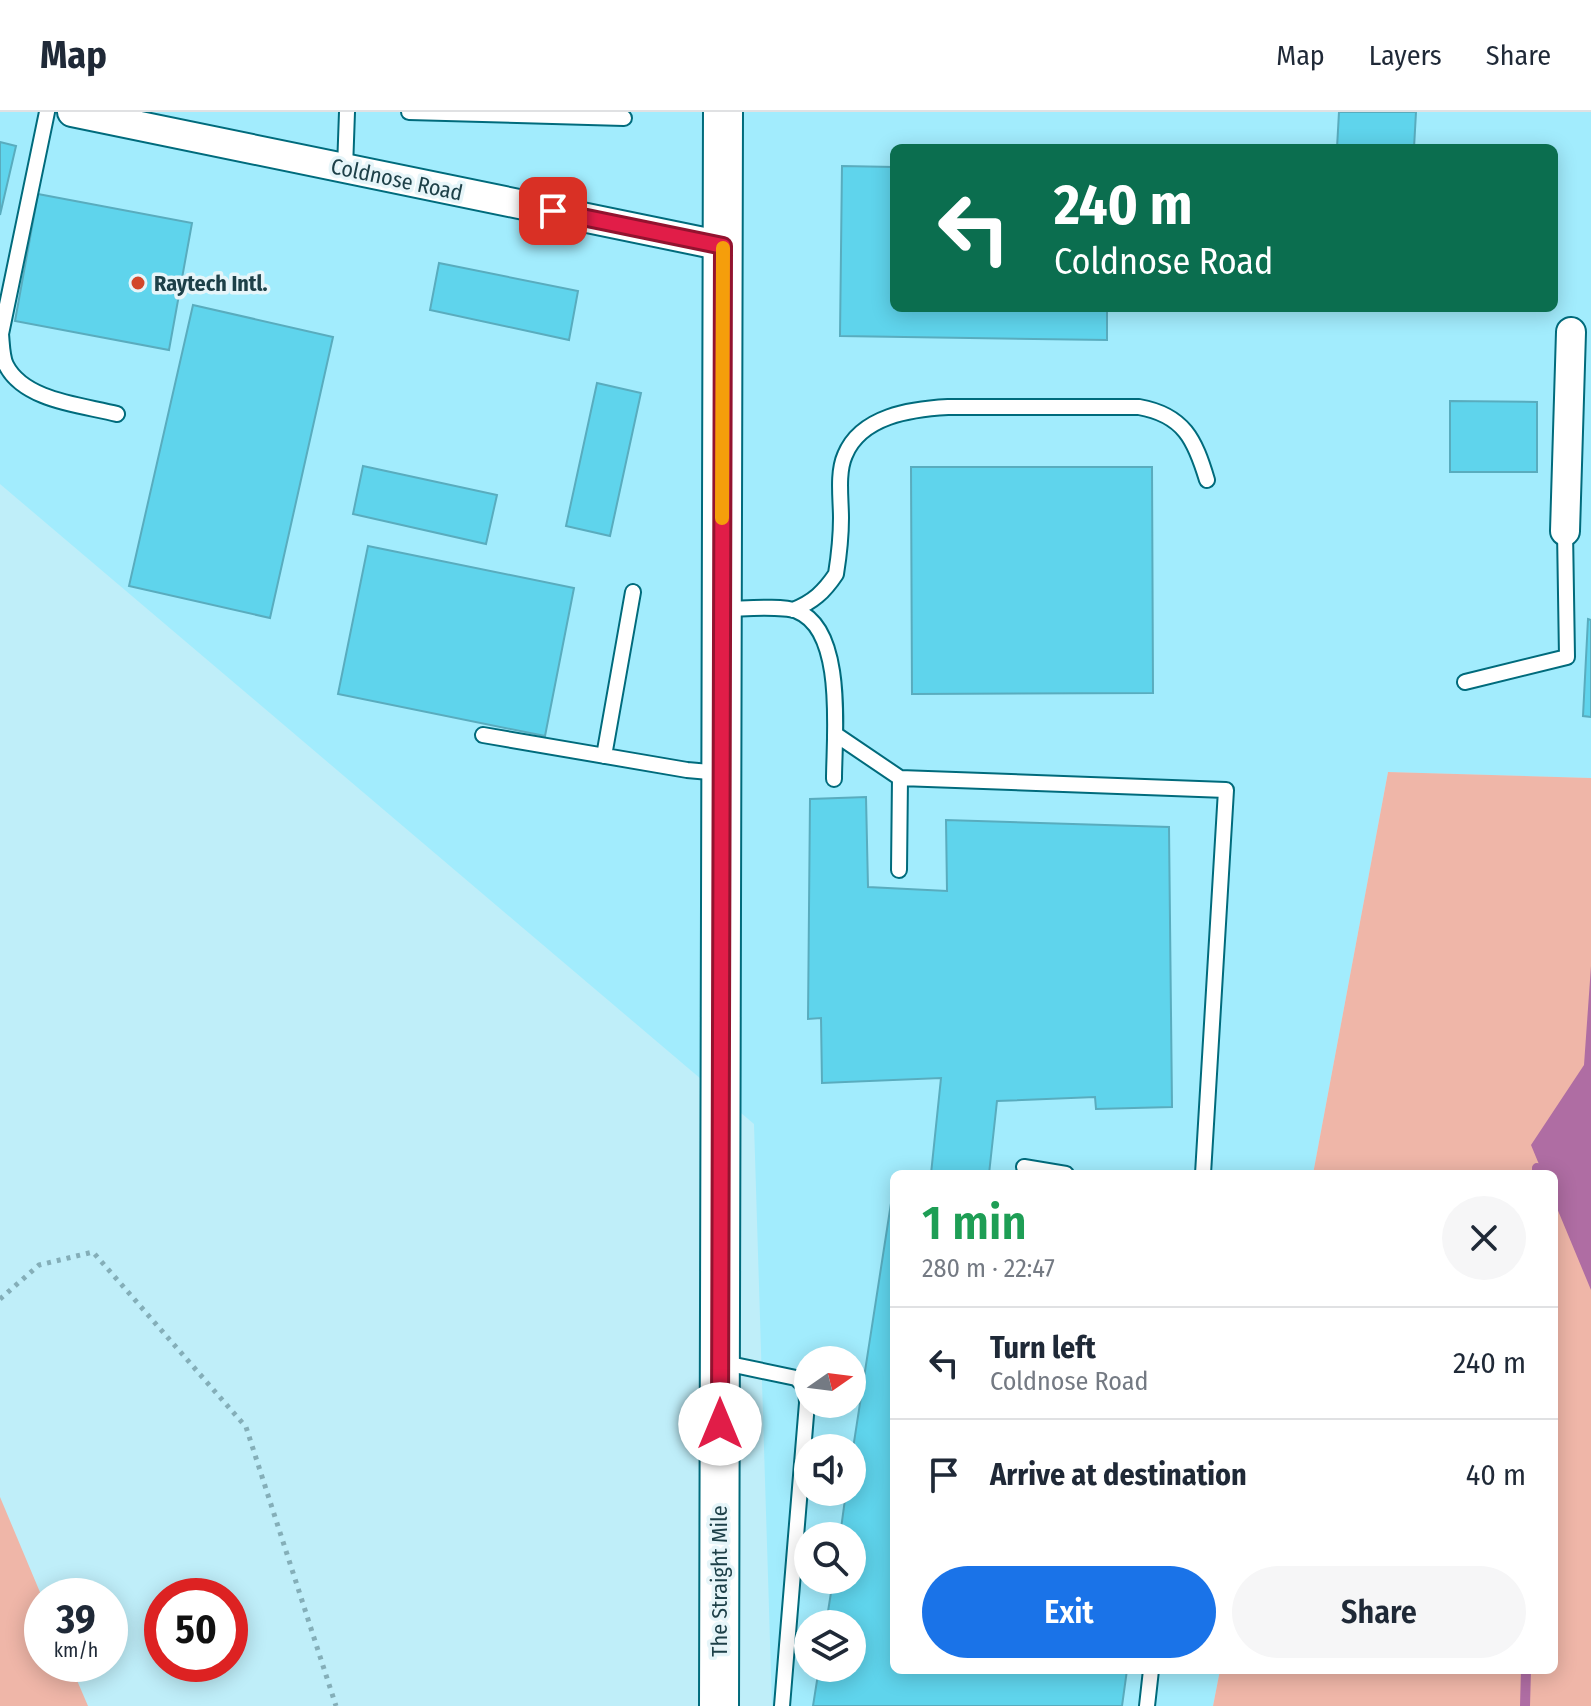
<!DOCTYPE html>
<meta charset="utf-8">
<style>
:root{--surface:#fff;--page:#f6f6f7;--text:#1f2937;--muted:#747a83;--line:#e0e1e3;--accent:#1a73e8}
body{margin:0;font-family:"Fira Sans Condensed",sans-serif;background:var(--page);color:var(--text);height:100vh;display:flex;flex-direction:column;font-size:30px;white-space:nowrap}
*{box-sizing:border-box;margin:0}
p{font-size:26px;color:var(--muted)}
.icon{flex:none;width:44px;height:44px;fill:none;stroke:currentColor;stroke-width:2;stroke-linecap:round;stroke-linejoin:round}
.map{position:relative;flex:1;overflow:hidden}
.drawer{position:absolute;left:890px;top:1058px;width:668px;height:504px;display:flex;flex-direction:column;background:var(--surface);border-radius:12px;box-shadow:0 4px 20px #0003}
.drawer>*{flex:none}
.banner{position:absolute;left:890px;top:32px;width:668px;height:168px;border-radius:12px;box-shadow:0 4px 20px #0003;background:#0b6e4f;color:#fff;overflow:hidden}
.needle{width:52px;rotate:76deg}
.buttons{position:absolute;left:794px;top:1234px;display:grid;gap:16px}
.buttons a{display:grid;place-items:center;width:72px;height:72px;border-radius:50%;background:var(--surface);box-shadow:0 4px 20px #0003;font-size:40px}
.speed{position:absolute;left:24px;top:1466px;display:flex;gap:16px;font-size:40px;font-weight:700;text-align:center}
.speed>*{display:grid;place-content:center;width:104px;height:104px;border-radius:50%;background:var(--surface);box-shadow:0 4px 20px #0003;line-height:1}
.speed small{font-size:20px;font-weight:400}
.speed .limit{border:12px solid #d22;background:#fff;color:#111}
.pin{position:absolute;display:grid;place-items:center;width:68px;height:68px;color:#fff;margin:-34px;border-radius:16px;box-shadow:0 4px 12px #0006}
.me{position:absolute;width:88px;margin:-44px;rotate:0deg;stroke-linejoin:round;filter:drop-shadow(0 0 6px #0008)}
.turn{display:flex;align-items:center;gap:28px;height:168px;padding:0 32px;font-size:36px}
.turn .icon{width:104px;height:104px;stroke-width:2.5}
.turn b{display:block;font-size:56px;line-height:68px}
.round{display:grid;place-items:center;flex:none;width:84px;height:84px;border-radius:42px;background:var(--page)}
.head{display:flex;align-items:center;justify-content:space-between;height:136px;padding:0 32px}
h1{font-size:48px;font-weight:600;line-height:60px;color:#1e9e55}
.button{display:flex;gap:16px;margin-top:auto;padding:16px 32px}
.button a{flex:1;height:92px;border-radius:48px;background:var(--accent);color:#fff;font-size:32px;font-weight:600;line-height:92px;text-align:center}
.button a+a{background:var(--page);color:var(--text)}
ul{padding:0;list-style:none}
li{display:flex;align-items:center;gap:24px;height:112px;padding:0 32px;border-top:2px solid var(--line)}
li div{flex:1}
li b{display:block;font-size:30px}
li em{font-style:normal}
header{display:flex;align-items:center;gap:48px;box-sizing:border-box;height:112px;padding:0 40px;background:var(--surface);border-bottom:2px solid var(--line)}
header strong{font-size:38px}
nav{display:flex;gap:44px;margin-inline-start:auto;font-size:28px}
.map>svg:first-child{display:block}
.built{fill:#a2ecfd;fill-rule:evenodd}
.green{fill:#efb6a8}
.water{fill:#af6da3}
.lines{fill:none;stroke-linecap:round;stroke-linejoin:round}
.stream{stroke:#af6da3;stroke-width:10}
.building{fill:#5fd4ec;stroke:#59acbe;stroke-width:2}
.service-casing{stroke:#006b7c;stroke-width:18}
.minor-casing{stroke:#006b7c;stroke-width:32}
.secondary-casing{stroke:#006b7c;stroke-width:42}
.path{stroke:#84aeb8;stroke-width:5;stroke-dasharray:4 6;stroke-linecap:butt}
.service{stroke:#fff;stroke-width:14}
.minor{stroke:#fff;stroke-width:28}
.secondary{stroke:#fff;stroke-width:38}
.route-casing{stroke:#92132f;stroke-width:20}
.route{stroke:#e11d48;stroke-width:14}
.slow{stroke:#f59e0b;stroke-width:14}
.poi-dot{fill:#d2472a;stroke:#e6f5f9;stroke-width:3}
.labels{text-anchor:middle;stroke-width:7;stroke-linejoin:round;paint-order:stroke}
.street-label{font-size:22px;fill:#1d4048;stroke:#e6f5f9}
.poi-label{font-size:22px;font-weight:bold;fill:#1d4048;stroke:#e6f5f9;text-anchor:start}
</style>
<header>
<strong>Map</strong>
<nav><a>Map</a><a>Layers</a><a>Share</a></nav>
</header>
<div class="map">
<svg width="1591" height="1594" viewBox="0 0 1591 1594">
<rect width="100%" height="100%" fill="#bfeef9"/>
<path class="built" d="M0,0H1591V666L1388,660L1313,1062H894V1558H1220L1213,1594H772L754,1012L0,372ZM894,36H1554V196H894ZM808,1248H852V1292H808ZM808,1336H852V1380H808ZM808,1424H852V1468H808ZM808,1512H852V1556H808Z"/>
<path class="green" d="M1388,660L1591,666V1594H1213L1220,1558H1554V1062H1313Z
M0,1385L42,1485V1552H70L88,1594H0Z"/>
<path class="water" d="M1591,854V1178L1554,1089V1062H1543L1531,1033L1584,953Z"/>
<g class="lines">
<path class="stream" d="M1537,1062V1056
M1525,1594L1526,1558"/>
</g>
<path class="building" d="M1339,0H1416L1414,36H1337Z
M0,30L16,34L0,103Z
M842,54L894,55V196H1107V228L840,224Z
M38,82L192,111L169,238L15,209Z
M439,151L578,179L569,228L430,198Z
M193,193L333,225L270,506L129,474Z
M597,271L641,281L610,424L566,414Z
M1450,289L1537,290V360H1450Z
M363,354L497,383L486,432L353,402Z
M911,355H1152L1153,581L912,582Z
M368,434L574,476L545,624L338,582Z
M1588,507L1591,508V605L1583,604Z
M866,685L868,775L947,779L946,708L1169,715L1172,995L1096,997L1095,985L997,989L989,1062H931L941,966L822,971L821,906L808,907L810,687Z
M894,1072V1558H1127L1122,1594H813L819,1556H852V1512H826L833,1468H852V1424H840L846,1380H852V1343Z"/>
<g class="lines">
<defs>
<path id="service" d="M47,0L1,222C2,232 2,245 6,253C24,289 82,293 117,302
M409,0L624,6
M345,57L347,0
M722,497C742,497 780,493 797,499C846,518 834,625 834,667
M793,498C813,490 824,480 836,462C839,443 841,424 841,406C841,387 837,361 845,343C861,304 911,297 948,295H1139C1184,303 1195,328 1207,368
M1465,570L1567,545L1565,419
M835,622L900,666L899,758
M483,623L687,658L721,661
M604,644L633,480
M900,666L1226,678L1203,1062
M1024,1055L1066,1062
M720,1250L796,1266L806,1276L807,1291L782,1594
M1147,1594L1151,1558"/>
<path id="minor" d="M72,0L723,134
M1565,419L1571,220"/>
<path id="secondary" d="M719,1594L723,0"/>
</defs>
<use href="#service" class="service-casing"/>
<use href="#minor" class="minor-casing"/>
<use href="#secondary" class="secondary-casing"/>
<path class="path" d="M0,1187L39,1153L93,1140L246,1315L336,1594"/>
<use href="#service" class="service"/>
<use href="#minor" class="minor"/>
<use href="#secondary" class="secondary"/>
</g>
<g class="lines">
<defs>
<path id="route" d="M553,99L723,134L720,1312"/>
</defs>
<use href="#route" class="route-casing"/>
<use href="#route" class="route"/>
<path class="slow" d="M722,406L723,136"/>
</g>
<circle class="poi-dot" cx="138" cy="171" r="8"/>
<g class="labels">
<g class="street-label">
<text transform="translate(397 67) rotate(12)" y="8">Coldnose Road</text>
<text transform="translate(719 1469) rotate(-90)" y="8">The Straight Mile</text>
</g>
<g class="poi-label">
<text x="154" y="179">Raytech Intl.</text>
</g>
</g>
</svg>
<div class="buttons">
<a><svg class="needle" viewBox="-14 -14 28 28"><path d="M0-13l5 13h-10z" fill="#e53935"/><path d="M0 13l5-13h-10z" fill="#747a83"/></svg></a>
<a><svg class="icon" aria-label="sound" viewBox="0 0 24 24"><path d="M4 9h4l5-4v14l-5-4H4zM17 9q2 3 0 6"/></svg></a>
<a><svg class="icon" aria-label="search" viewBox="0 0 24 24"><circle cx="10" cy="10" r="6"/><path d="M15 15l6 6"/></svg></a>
<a><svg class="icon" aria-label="layers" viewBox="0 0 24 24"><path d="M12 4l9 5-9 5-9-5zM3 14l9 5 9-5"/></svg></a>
</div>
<div class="speed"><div>39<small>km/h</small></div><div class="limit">50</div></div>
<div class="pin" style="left:553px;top:99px;background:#d93025"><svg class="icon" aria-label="arrive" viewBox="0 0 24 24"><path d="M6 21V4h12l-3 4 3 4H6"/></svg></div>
<svg class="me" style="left:720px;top:1312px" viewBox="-20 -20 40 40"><circle r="19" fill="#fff"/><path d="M0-13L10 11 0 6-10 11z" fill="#e11d48"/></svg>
<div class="banner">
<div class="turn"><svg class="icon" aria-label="left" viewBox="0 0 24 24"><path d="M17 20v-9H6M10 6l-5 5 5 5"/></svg><div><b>240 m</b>Coldnose Road</div></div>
</div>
<section class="drawer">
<div class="head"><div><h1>1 min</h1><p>280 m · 22:47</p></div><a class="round"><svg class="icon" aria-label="close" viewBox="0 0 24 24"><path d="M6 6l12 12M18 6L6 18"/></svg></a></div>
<ul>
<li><svg class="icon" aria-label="left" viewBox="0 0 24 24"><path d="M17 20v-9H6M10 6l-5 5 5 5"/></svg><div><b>Turn left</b><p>Coldnose Road</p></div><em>240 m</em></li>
<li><svg class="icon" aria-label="arrive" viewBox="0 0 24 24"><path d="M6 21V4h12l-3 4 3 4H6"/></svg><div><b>Arrive at destination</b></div><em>40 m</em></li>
</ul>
<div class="button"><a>Exit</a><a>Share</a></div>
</section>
</div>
